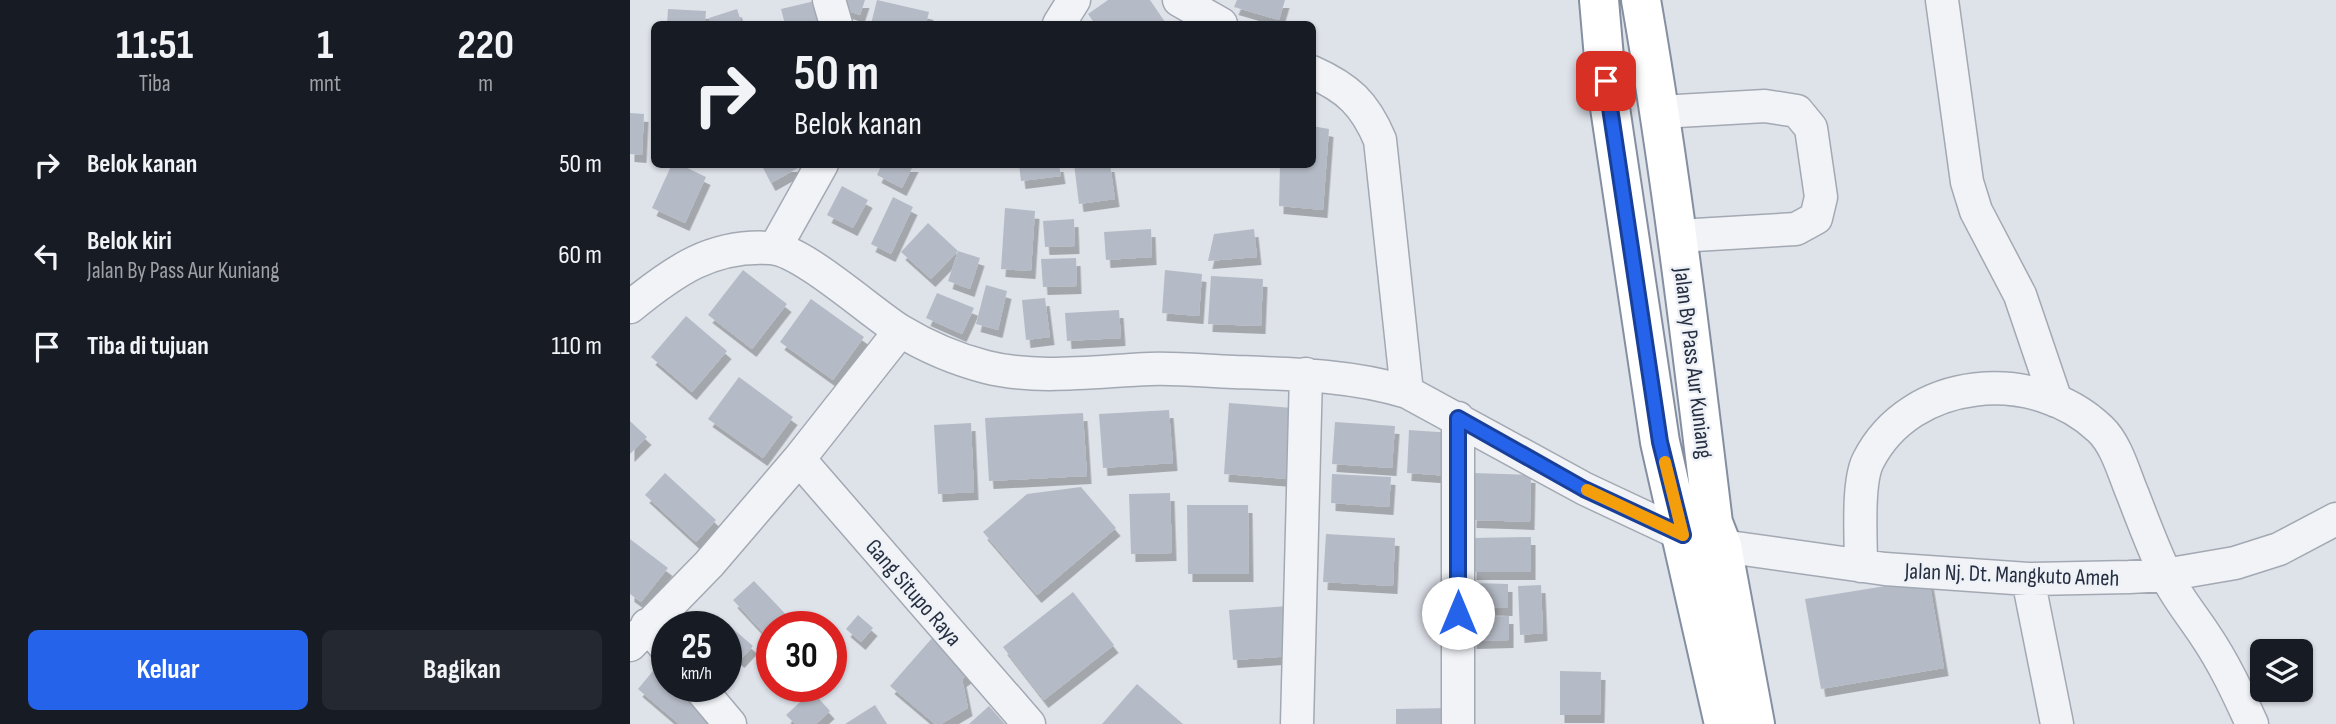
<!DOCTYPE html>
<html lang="id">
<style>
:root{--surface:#171b24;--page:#242831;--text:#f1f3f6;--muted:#9ea1a6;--accent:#2563eb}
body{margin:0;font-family:"Sofia Sans Condensed",sans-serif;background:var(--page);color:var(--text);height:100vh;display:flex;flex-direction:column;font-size:26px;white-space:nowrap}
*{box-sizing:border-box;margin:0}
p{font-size:23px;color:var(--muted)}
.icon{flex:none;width:38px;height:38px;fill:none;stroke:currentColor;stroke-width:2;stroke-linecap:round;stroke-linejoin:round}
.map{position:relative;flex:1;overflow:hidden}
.panel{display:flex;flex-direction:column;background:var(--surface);width:630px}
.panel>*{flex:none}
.guide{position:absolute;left:21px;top:21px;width:665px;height:147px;border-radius:10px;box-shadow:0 2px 5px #0004;background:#171b24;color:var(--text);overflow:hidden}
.controls{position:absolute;left:1620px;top:639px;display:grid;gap:14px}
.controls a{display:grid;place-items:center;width:63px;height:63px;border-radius:10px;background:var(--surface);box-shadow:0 2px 5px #0004;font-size:35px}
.speed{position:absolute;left:21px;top:611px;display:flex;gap:14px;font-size:35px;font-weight:700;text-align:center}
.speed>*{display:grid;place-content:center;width:91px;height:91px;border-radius:50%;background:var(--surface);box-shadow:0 2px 5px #0004;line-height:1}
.speed small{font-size:18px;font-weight:400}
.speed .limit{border:10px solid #d22;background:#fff;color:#111}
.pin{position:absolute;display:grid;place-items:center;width:60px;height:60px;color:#fff;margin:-30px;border-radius:14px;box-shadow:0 4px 10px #0006}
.me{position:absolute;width:77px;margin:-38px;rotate:0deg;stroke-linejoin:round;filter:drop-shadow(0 0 5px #0008)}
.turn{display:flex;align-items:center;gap:24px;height:147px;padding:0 28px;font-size:32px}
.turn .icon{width:91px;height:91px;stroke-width:2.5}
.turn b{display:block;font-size:49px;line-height:60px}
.eta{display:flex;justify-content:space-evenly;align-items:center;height:119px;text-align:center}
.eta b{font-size:42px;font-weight:700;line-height:49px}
.button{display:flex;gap:14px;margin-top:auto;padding:14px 28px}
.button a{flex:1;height:80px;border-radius:10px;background:var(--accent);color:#fff;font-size:28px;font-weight:700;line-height:80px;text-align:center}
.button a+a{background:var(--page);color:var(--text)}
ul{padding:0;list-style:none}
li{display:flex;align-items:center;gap:21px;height:91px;padding:0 28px}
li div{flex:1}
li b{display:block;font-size:26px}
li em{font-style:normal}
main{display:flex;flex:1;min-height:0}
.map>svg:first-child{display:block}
.building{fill:#b5bbc6;filter:url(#shadow)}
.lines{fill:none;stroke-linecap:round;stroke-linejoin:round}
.minor-casing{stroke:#a3a9b3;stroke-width:35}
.highway-casing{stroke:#848fa1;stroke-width:42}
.minor{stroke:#f1f3f7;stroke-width:32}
.highway{stroke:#fff;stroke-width:38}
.route-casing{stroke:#184099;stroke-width:18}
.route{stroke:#2563eb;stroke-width:12}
.slow{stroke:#f59e0b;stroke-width:12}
.labels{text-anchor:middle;stroke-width:5;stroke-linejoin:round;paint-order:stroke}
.street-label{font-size:23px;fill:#262f41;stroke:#eef1f6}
</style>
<main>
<section class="panel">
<div class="eta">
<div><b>11:51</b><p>Tiba</p></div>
<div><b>1</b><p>mnt</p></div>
<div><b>220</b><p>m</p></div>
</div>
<ul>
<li><svg class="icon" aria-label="right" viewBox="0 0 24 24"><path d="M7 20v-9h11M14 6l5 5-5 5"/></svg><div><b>Belok kanan</b></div><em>50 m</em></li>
<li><svg class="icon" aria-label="left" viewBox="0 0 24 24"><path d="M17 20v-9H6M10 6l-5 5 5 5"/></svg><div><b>Belok kiri</b><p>Jalan By Pass Aur Kuniang</p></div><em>60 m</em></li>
<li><svg class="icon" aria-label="arrive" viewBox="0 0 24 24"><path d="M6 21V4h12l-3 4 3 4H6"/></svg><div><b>Tiba di tujuan</b></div><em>110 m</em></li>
</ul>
<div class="button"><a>Keluar</a><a>Bagikan</a></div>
</section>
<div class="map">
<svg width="1706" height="724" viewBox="0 0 1706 724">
<defs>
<filter id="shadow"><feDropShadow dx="4.5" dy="8" stdDeviation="0" flood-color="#0004"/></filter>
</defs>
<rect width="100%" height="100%" fill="#dee2e9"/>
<path class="building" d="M189,0L195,23L155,24L151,9Z
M214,0H235L230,15L212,9Z
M247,0L299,12L296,24H241Z
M478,0H520L535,22L531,24H465L458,14Z
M607,0H655L649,20L604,7Z
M38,9L76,11L75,24H37Z
M107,9L112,24H81L79,18Z
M0,113L14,114L12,155L0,154Z
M682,126L699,129L693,210L649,206L650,164H682Z
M42,164H49L76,177L55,223L22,208Z
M131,164H175L141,183Z
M252,164H284L272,188L247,175Z
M389,164H429L431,176L391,181Z
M444,164H480L485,199L449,204Z
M212,186L238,200L223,228L197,215Z
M263,197L283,207L261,254L241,244Z
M375,208L405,211L401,271L371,269Z
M444,219L445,246L415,247L413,221Z
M298,223L328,251L301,279L271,252Z
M521,229L522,257L476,260L474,232Z
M624,229L627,257L578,261L584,234Z
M328,251L350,258L340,289L318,281Z
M446,258L447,286L413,287L411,259Z
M113,270L157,304L122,349L78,315Z
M535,270L572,274L569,316L532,313Z
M581,276L633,279L631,326L578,324Z
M356,285L377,291L368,330L346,324Z
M307,293L344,308L332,334L296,318Z
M415,298L420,337L396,340L392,300Z
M181,299L234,337L203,380L150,342Z
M489,310L491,338L437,341L435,313Z
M56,316L97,351L62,392L21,357Z
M109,377L163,417L133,458L78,419Z
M599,403L663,408L658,479L594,474Z
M539,410L543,463L473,468L469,414Z
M453,413L457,476L359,481L355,418Z
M0,421L17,437L0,454Z
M705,422L765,426L762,468L702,464Z
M341,423L344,492L308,494L304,425Z
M779,430L822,433L820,476L777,473Z
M35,473L86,520L66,542L15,495Z
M843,473L901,475L900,522L842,520Z
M702,474L761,477L759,507L701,503Z
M451,487L486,528L407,595L353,532L397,494Z
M540,493L542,553L501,554L499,494Z
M557,505H618L619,574H558Z
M696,534L765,538L763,586L693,582Z
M901,537V572H842V538Z
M0,539L38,568L11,602L0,594Z
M1299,579L1314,668L1191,689L1175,599Z
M124,581L167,626H142V642L103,600Z
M842,583L878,584V608L842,607Z
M911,585L913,633L890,635L888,586Z
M443,592L484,645L414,700L373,647Z
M659,606L663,656L603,660L599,610Z
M87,615L123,646L110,660L96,648V626H78Z
M228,615L243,628L231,642L216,629Z
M879,616V640L842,641L841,617Z
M303,637L343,671L332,679L338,708L311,724H305L260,686Z
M27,666L37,674V686H51L89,718L85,724H49L8,689Z
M930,671L971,672L970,715H930Z
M507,684L553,724H472Z
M182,691L200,711L186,724H165L156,715Z
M245,705L257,724H215Z
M359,706L375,724H339Z
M818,708L819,724H766V709Z"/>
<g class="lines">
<defs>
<path id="minor" d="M199,0L206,24
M549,0L591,24
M1312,0L1337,182L1346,211L1390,295L1426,401
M429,24L444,0
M682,72C718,88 735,104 750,140L777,392
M1030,112L1135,106L1167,111L1181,128L1191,197L1186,218L1166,229L1048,236
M145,248L192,164
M0,307C44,271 82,244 141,248C172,250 239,311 269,330C297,347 325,359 356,367C407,380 468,371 520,369C548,368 576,371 604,372C662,374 721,375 777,392L955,489L1053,535
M169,459L399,724
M1092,546L1255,569L1398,579L1499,577L1535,575L1605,563L1649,549L1706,519
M1231,566C1231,539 1227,483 1238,461C1281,376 1404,366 1470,429C1487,445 1494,474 1503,495C1513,521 1523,548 1535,573C1545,595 1562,615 1575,635C1594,663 1608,693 1622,724
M1398,579L1427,724
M17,625L37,649
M0,645L79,564L169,459L270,331
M68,686L100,724
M667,724L676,374
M828,724V418"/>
<path id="highway" d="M969,0L976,81L1030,442L1094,724
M1011,0C1041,173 1062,348 1083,523L1092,546L1125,724"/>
</defs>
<use href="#minor" class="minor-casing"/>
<use href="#highway" class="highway-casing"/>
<use href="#minor" class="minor"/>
<use href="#highway" class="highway"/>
</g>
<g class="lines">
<defs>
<path id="route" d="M828,613V418L954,489L1053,535L1030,442L976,81"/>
</defs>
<use href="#route" class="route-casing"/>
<use href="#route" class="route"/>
<path class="slow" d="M957,490L1053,535L1035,462"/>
</g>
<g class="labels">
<g class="street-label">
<text transform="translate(1064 363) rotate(83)" y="8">Jalan By Pass Aur Kuniang</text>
<text transform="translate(1382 574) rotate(2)" y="8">Jalan Nj. Dt. Mangkuto Ameh</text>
<text transform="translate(284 592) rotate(49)" y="8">Gang Situpo Raya</text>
</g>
</g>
</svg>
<div class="controls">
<a><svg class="icon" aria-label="layers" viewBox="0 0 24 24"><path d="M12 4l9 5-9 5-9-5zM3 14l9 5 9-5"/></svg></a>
</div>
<div class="speed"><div>25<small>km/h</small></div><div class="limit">30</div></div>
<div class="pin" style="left:976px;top:81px;background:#d93025"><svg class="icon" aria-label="arrive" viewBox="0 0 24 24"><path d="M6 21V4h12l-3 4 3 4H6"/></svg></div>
<svg class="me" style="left:828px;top:613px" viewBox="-20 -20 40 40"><circle r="19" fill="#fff"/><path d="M0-13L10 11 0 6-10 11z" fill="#2563eb"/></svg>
<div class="guide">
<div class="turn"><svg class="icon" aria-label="right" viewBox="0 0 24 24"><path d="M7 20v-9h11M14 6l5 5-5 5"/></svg><div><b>50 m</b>Belok kanan</div></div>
</div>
</div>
</main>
